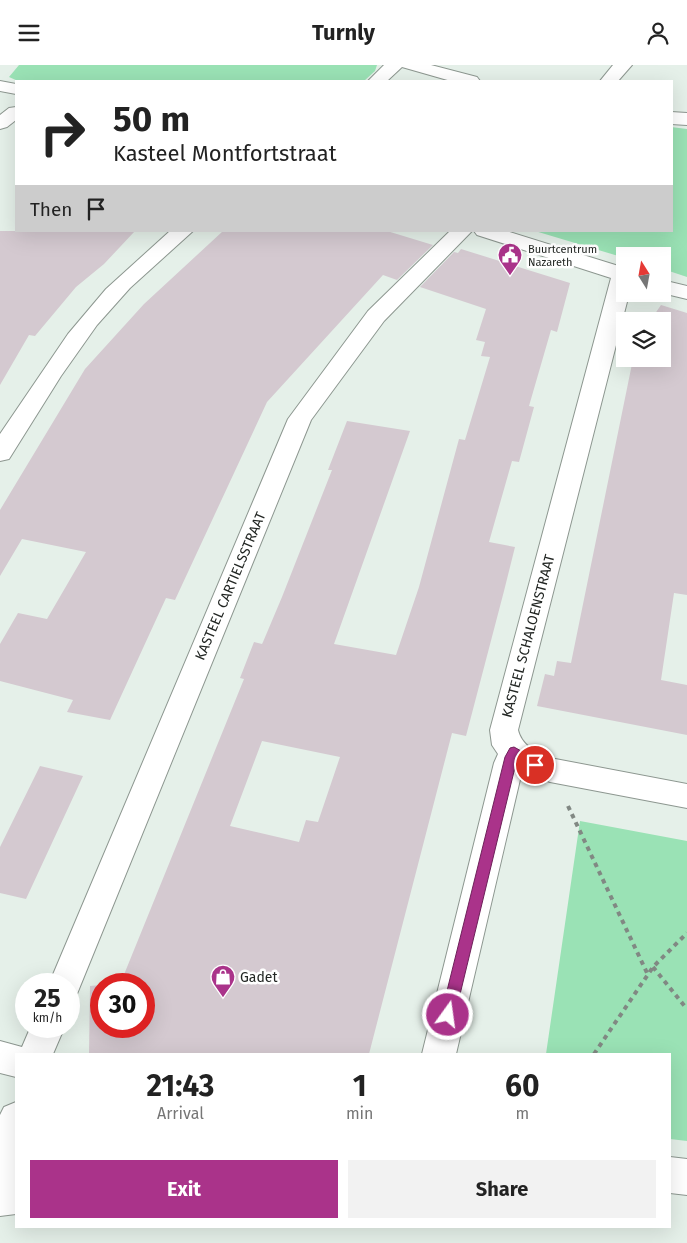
<!DOCTYPE html>
<style>
:root{--surface:#fff;--page:#f2f2f2;--text:#222;--muted:#767676;--accent:#aa338a}
body{margin:0;font-family:"Fira Sans",sans-serif;background:var(--page);color:var(--text);height:100vh;display:flex;flex-direction:column;font-size:19px;white-space:nowrap}
*{box-sizing:border-box;margin:0}
p{font-size:16px;color:var(--muted)}
.icon{flex:none;width:28px;height:28px;fill:none;stroke:currentColor;stroke-width:2;stroke-linecap:round;stroke-linejoin:round}
.map{position:relative;flex:1;overflow:hidden}
.drawer{position:absolute;left:15px;top:988px;width:656px;height:175px;display:flex;flex-direction:column;background:var(--surface);border-radius:0px;box-shadow:0 5px 20px #0002}
.drawer>*{flex:none}
.top-card{position:absolute;left:15px;top:15px;width:658px;height:152px;border-radius:0px;box-shadow:0 5px 20px #0002;background:#fff;color:var(--text);overflow:hidden}
.needle{width:32px;rotate:349deg}
.fabs{position:absolute;left:616px;top:182px;display:grid;gap:10px}
.fabs a{display:grid;place-items:center;width:55px;height:55px;border-radius:0px;background:var(--surface);box-shadow:0 5px 20px #0002;font-size:25px}
.speed{position:absolute;left:15px;top:908px;display:flex;gap:10px;font-size:25px;font-weight:700;text-align:center}
.speed>*{display:grid;place-content:center;width:65px;height:65px;border-radius:50%;background:var(--surface);box-shadow:0 5px 20px #0002;line-height:1}
.speed small{font-size:12px;font-weight:400}
.speed .limit{border:8px solid #d22;background:#fff;color:#111}
.pin{position:absolute;display:grid;place-items:center;width:42px;height:42px;color:#fff;margin:-21px;border:2px solid #fff;border-radius:50%;box-shadow:0 1px 5px #0007}
.me{position:absolute;width:55px;margin:-28px;rotate:14deg;stroke-linejoin:round;filter:drop-shadow(0 0 4px #0008)}
.turn{display:flex;align-items:center;gap:18px;height:105px;padding:0 15px;font-size:22px}
.turn .icon{width:65px;height:65px;stroke-width:2.5}
.turn b{display:block;font-size:35px;line-height:42px}
.then{display:flex;align-items:center;height:48px;padding:0 15px;background:#0003;gap:10px;font-size:19px}
.eta{display:flex;justify-content:space-evenly;align-items:center;height:85px;text-align:center}
.eta b{font-size:30px;font-weight:700;line-height:35px}
.action{display:flex;gap:10px;margin-top:auto;padding:10px 15px}
.action a{flex:1;height:58px;border-radius:0px;background:var(--accent);color:#fff;font-size:20px;font-weight:700;line-height:58px;text-align:center}
.action a+a{background:var(--page);color:var(--text)}
header{display:flex;justify-content:space-between;align-items:center;height:65px;padding:0 15px;background:var(--surface);font-size:22px;font-weight:700}
.map>svg:first-child{display:block}
.green{fill:#9ae2b5}
.building{fill:#d4c9d0;fill-rule:evenodd}
.lines{fill:none;stroke-linecap:round;stroke-linejoin:round}
.minor-casing{stroke:#8d9790;stroke-width:2}
.path{stroke:#818883;stroke-width:4;stroke-dasharray:4.5 4.5;stroke-linecap:butt}
.minor{fill:#fff;fill-rule:evenodd}
.route{fill:#aa338a;stroke:#6e215a}
.labels{text-anchor:middle;stroke-width:5;stroke-linejoin:round;paint-order:stroke}
.far-poi-label{font-size:11px;fill:#222623;stroke:#fff;text-anchor:start}
.street-label{font-size:14px;fill:#222623;stroke:#fff}
.poi-label{font-size:14px;fill:#222623;stroke:#fff;text-anchor:start}
</style>
<header><svg class="icon" aria-label="menu" viewBox="0 0 24 24"><path d="M4 6h16M4 12h16M4 18h16"/></svg>Turnly<svg class="icon" aria-label="person" viewBox="0 0 24 24"><circle cx="12" cy="8" r="4"/><path d="M4 21q1-7 8-7t8 7"/></svg></header>
<div class="map">
<svg width="687" height="1178" viewBox="0 0 687 1178">
<rect width="100%" height="100%" fill="#e5f0e9"/>
<path class="green" d="M19,0H377L375,6L364,16H18L9,12Z
M671,62L687,64V212L663,204L662,191H625V193L535,166H671Z
M580,756L687,776V1076L670,1074V989H546Z"/>
<path class="building" d="M0,166H135L104,199L76,222L35,271L29,270L0,320Z
M223,166H387L433,180L397,215L383,210L267,337L175,535L166,533L110,655L67,647L73,635L0,616V579L18,548L47,554L86,487L22,474L0,511V445L85,304L144,239Z
M461,184L570,218L557,267L551,265L529,341L534,342L519,397L512,396L489,477L515,482L504,526L466,671L452,668L369,989H89L90,921L101,920V961H144V919H109L121,917L244,614L240,613L254,577L262,579L263,577L282,532L332,405H328L347,356L410,366L334,579L396,590L419,522L459,374L465,375L490,292L481,291L485,277L476,275L486,244L420,222L454,187L458,188ZM262,676L340,692L318,757L306,755L299,777L230,761Z
M661,240L687,248V530L674,528L661,615L687,620V670L537,641L545,609L554,611L557,596L571,598L633,294H662V256H650Z
M40,701L83,711L26,834L0,828V782Z"/>
<g class="lines">
<defs>
<path id="minor" d="M384,0H431L477,12L480,16H451L402,2L387,16H368Z
M613,0H632L618,16H600Z
M0,16L16,19V29L0,26Z
M16,42V55L7,62L0,64V50L9,43Z
M671,47L687,48V60L671,59Z
M170,166H193L130,223L97,260L61,311L9,394L0,396V369L68,269L106,224Z
M450,166H472L384,256L311,355L81,919L77,929L69,932V919H49L288,354L368,246Z
M474,166H506L625,203V229H629L518,665C521,679 536,689 550,693L687,719V743L550,717L522,706L456,989H422L494,698L498,689L492,680L490,665L611,213L477,170Z
M662,215L687,221V234L662,228Z
M31,961H65L53,989H16V1012L0,1008V976L22,982Z
M16,1037V1149L0,1151V1050L4,1042Z
M670,1092L687,1094V1130L670,1128Z"/>
</defs>
<use href="#minor" class="minor-casing"/>
<path class="path" d="M568,741L648,910
M653,902L687,944
M594,989L653,902L687,868"/>
<use href="#minor" class="minor"/>
</g>
<path class="route" d="M514,682L539,696L541,700L539,703L535,705L517,694L455,950L453,954L448,956L443,954L441,950L505,692L510,683Z"/>
<defs>
<symbol id="civic-pin" viewBox="-11 -11 22 30"><path d="M0 17L-7.5 6A9.5 9.5 0 1 1 7.5 6Z" fill="#aa338a" stroke="#fff"/><path d="M-.6-6.5H3V-4.5H.6V-3L4-1V1h2V6H-6V1h2V-1L-.6-3ZM-1.2 2.5V6h2.4V2.5Z" fill="#fff"/></symbol>
<symbol id="shop-pin" viewBox="-11 -11 22 30"><path d="M0 17L-7.5 6A9.5 9.5 0 1 1 7.5 6Z" fill="#aa338a" stroke="#fff"/><path d="M-5-2.5h2.3a2.7 3.5 0 0 1 5.4 0H5L5.5 6h-11ZM-1.5-2.5h3a1.5 2.3 0 0 0-3 0Z" fill="#fff"/></symbol>
</defs>
<g fill-rule="evenodd">
<use href="#civic-pin" x="496" y="176" width="28" height="38"/>
<use href="#shop-pin" x="209" y="898" width="28" height="38"/>
</g>
<g class="labels">
<g class="far-poi-label">
<text x="528" y="188">Buurtcentrum<tspan x="528" dy="13">Nazareth</tspan></text>
</g>
<g class="street-label">
<text transform="translate(230 521) rotate(-67)" y="5">KASTEEL CARTIELSSTRAAT</text>
<text transform="translate(528 571) rotate(-75)" y="5">KASTEEL SCHALOENSTRAAT</text>
</g>
<g class="poi-label">
<text x="240" y="917">Gadet</text>
</g>
</g>
</svg>
<div class="fabs">
<a><svg class="needle" viewBox="-14 -14 28 28"><path d="M0-13l5 13h-10z" fill="#e53935"/><path d="M0 13l5-13h-10z" fill="#767676"/></svg></a>
<a><svg class="icon" aria-label="layers" viewBox="0 0 24 24"><path d="M12 4l9 5-9 5-9-5zM3 14l9 5 9-5"/></svg></a>
</div>
<div class="speed"><div>25<small>km/h</small></div><div class="limit">30</div></div>
<div class="pin" style="left:535px;top:700px;background:#d93025"><svg class="icon" aria-label="arrive" viewBox="0 0 24 24"><path d="M6 21V4h12l-3 4 3 4H6"/></svg></div>
<svg class="me" style="left:448px;top:950px" viewBox="-20 -20 40 40"><circle r="17" fill="#aa338a" stroke="#fff" stroke-width="3"/><path d="M0-11L8 9 0 5-8 9z" fill="#fff"/></svg>
<div class="top-card">
<div class="turn"><svg class="icon" aria-label="right" viewBox="0 0 24 24"><path d="M7 20v-9h11M14 6l5 5-5 5"/></svg><div><b>50 m</b>Kasteel Montfortstraat</div></div>
<div class="then">Then<svg class="icon" aria-label="arrive" viewBox="0 0 24 24"><path d="M6 21V4h12l-3 4 3 4H6"/></svg></div>
</div>
<section class="drawer">
<div class="eta">
<div><b>21:43</b><p>Arrival</p></div>
<div><b>1</b><p>min</p></div>
<div><b>60</b><p>m</p></div>
</div>
<div class="action"><a>Exit</a><a>Share</a></div>
</section>
</div>
